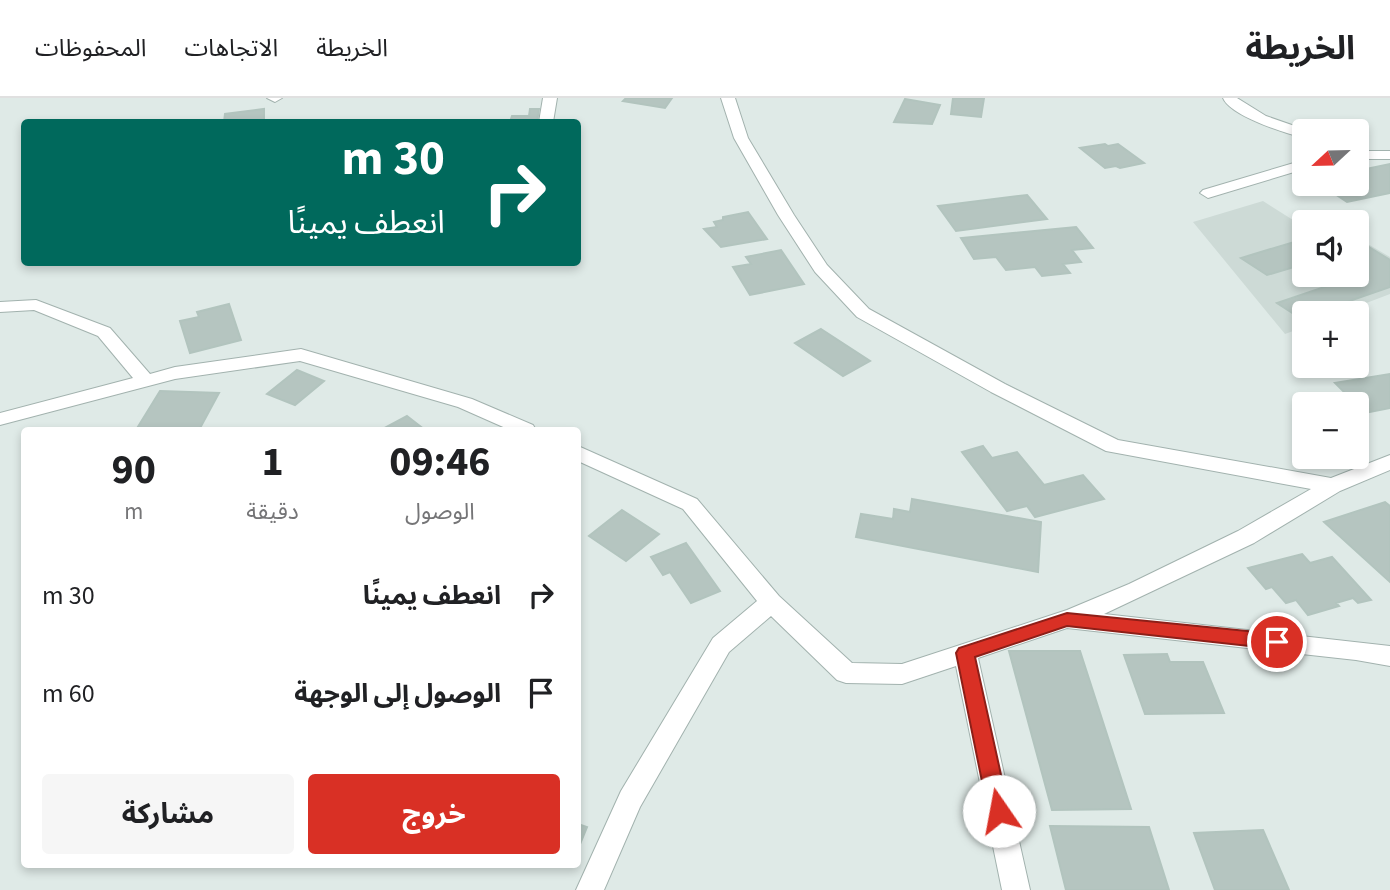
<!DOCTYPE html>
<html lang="ar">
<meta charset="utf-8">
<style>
:root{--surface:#fff;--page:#f6f6f6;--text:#202124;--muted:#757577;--line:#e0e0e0;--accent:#d93025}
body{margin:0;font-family:"Source Sans 3","Noto Sans Arabic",sans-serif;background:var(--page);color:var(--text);direction:rtl;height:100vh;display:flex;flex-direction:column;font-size:26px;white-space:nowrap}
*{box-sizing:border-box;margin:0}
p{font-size:23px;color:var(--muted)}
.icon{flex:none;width:38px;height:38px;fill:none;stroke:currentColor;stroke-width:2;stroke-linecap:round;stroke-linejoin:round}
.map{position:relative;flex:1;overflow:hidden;direction:ltr}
.panel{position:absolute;left:21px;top:329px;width:560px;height:441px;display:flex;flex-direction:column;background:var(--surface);border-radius:7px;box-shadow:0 4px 10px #0003;direction:rtl}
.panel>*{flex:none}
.guide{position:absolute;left:21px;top:21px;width:560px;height:147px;border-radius:7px;box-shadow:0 4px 10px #0003;direction:rtl;background:#00695c;color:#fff;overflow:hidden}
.needle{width:46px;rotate:248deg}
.fabs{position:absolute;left:1292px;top:21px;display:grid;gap:14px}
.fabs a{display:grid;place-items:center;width:77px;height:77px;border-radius:7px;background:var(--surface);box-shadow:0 4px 10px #0003;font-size:35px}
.pin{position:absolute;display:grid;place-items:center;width:60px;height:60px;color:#fff;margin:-30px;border:4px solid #fff;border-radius:50%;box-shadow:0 2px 7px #0007}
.me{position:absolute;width:77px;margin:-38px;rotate:348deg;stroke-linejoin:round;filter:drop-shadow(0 0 5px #0008)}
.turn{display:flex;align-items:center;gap:24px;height:147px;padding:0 21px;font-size:32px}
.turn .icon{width:91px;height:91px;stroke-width:2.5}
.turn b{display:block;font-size:49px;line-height:60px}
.eta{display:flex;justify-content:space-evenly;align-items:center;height:119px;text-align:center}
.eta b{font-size:42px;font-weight:700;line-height:49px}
.button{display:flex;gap:14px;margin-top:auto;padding:14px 21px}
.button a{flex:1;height:80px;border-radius:7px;background:var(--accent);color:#fff;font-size:28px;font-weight:700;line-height:80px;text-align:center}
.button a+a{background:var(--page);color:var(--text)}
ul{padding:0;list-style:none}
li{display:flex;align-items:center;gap:21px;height:98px;padding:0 21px}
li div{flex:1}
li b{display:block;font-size:26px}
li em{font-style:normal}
header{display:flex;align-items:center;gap:42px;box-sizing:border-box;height:98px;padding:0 35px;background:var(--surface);border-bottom:2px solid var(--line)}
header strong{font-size:33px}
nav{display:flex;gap:38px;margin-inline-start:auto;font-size:24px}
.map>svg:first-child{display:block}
.built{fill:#cddad6}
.building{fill:#b5c5c0;stroke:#b2c4be;stroke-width:2}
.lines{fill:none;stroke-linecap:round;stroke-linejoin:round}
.minor-casing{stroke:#a2b2ae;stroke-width:2}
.minor{fill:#fff;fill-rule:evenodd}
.route{fill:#d93025;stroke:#8d1f18;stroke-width:2}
</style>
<header>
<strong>الخريطة</strong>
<nav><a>الخريطة</a><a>الاتجاهات</a><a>المحفوظات</a></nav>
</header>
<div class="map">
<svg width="1390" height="792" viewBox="0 0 1390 792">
<rect width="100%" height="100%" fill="#dfeae7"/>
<path class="built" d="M1263,103L1304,129V177H1356V139L1390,159V196L1340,215H1304V229L1285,236L1193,124Z"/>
<path class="building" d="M626,0H672L665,10L623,3Z
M953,0H984L981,19L951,16Z
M905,1L940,7L932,26L894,24Z
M264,11V24H224L225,16Z
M530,11H539L537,24H510L512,18H529Z
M1105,46L1108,48L1118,46L1144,65L1120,70L1116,68L1105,70L1080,50Z
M1390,66V95L1347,104L1320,86H1356V73Z
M1027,97L1047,121L956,133L938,108Z
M748,114L767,141L721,149L704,131L717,129L714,124L723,122V119Z
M1076,129L1093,150L1072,152L1081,164L1063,166L1070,175L1042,178L1035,169L1006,172L996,159L974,161L961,140Z
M1304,141V166L1267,177L1241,160Z
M1369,149L1390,162V189L1315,215H1304V219L1300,220L1277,205L1354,179L1351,177H1356V153Z
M781,152L804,186L750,197L733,169L751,166L746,159Z
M229,206L241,242L190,255L180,223L199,219L197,214Z
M821,231L870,263L843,278L795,245Z
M297,272L324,283L295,307L267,296Z
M1390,276V310L1365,315L1335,285Z
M160,293L219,295L199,332H136Z
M407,318L425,332H381Z
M983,348L992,360L1017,354L1044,387L1083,377L1104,401L1035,419L1027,408L1007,413L962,354Z
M912,401L1041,424L1038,474L856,439L861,416L893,421L894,411L910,414Z
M1385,404L1390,408V484L1324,424Z
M622,412L659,436L626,463L589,438Z
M686,445L720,493L691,505L670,474L663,477L651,459Z
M1302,456L1310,465L1332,459L1371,502L1358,505L1353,500L1336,505L1339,508L1308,517L1296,502L1286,505L1272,489L1266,491L1248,470Z
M1009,553H1080L1131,711L1052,712Z
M1167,556L1170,564H1203L1224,615L1145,616L1124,557Z
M578,726L587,729L578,751Z
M1050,728L1149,729L1169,792H1066Z
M1263,732L1289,792H1215L1194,735Z"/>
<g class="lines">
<defs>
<path id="minor" d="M267,0H282L275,4Z
M543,0H557L553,24H539Z
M721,0H735L748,40L794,117L827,167L869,211L1005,286L1118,342L1331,380L1390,357V372L1340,393L1254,445L1104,516L1390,548V568L1356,562L1067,530L978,560L1030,792H1002L956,568L902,586L846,585L837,582L771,518L729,554L640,709L604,792H576L621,693L713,540L757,503L683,411L578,363V348L697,401L779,498L852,565L902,566L1067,512L1129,486L1238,433L1311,391L1106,353L991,294L857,219L815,174L778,117L734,40Z
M1223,0H1237L1266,18L1309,33H1304V40C1285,35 1230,18 1223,0Z
M1356,53H1390V61H1356Z
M1304,62V71L1208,100L1200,95L1203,92Z
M36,202L110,230L150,276L175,269L301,251L472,301L533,327L536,332H510L458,309L300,263L175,281L0,327V315L133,280L98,238L34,212L0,214V204Z"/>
</defs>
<use href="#minor" class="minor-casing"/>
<use href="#minor" class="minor"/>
</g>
<path class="route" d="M1067,515L1277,536L1283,538L1286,544L1283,549L1277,551L1067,528L975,559L1009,713L1006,720L999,722L991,720L988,713L956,555L959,550Z"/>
</svg>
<div class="fabs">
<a><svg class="needle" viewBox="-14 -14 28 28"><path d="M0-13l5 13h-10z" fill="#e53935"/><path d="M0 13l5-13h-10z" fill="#757577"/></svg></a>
<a><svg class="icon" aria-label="sound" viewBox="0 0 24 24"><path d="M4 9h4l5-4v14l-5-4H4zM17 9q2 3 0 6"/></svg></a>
<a>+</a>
<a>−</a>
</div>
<div class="pin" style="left:1277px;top:544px;background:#d93025"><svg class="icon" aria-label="arrive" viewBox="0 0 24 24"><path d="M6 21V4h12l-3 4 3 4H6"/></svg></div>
<svg class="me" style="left:999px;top:713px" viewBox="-20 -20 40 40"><circle r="19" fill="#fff"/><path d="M0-13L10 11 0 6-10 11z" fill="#d93025"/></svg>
<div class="guide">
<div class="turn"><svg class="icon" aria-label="right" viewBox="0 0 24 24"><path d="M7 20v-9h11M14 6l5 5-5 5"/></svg><div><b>30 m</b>انعطف يمينًا</div></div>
</div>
<section class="panel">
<div class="eta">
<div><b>09:46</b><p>الوصول</p></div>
<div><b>1</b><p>دقيقة</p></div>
<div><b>90</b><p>m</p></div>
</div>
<ul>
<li><svg class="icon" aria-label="right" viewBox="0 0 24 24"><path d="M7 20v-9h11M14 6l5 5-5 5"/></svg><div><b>انعطف يمينًا</b></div><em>30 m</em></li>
<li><svg class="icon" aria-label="arrive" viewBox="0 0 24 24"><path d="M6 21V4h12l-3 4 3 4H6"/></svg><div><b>الوصول إلى الوجهة</b></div><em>60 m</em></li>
</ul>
<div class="button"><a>خروج</a><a>مشاركة</a></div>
</section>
</div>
